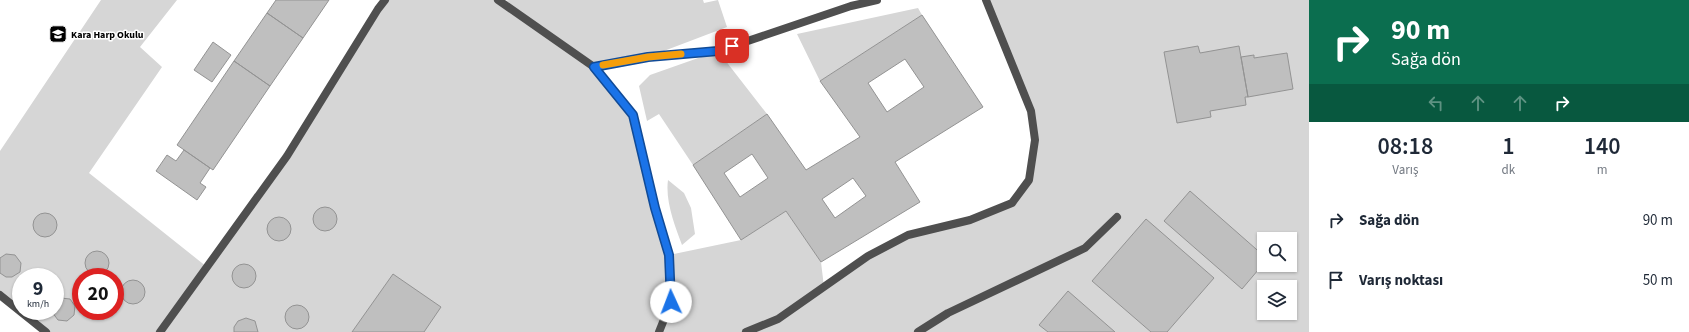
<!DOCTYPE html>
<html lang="tr">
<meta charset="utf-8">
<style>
:root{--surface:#fff;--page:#f2f2f3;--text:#1f2937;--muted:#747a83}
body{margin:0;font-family:"Source Sans 3",sans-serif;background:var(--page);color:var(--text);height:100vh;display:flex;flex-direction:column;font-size:15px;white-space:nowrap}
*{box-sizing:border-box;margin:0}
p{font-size:13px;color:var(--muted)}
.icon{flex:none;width:22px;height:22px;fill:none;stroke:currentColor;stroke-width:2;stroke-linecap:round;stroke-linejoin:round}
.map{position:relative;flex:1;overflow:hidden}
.details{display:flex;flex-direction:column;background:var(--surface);width:380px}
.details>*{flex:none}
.guide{background:#0b6e4f;color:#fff;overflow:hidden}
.tools{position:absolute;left:1257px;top:232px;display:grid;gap:8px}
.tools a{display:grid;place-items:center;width:40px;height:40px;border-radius:0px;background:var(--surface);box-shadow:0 1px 3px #0004;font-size:20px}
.speed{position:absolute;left:12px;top:268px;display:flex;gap:8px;font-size:20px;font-weight:700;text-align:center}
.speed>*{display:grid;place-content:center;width:52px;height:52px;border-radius:50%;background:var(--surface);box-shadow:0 1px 3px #0004;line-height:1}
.speed small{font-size:10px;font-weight:400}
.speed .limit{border:6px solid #d22;background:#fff;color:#111}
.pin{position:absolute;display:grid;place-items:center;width:34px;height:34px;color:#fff;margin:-17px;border-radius:8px;box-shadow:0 2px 6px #0006}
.me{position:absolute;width:44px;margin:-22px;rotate:358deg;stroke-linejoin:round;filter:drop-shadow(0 0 3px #0008)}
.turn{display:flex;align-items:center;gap:14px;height:84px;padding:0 16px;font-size:18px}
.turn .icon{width:52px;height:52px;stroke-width:2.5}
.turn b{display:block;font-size:28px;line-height:34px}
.lanes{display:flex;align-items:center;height:38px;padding:0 16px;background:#0003;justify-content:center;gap:20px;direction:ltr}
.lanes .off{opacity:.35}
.eta{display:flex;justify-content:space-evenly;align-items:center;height:68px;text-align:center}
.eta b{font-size:24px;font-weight:600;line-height:28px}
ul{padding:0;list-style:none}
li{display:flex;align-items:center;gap:12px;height:60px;padding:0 16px}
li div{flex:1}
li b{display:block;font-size:15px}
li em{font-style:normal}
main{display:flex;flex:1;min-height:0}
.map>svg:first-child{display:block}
.green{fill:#d6d6d6;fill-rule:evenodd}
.building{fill:#bfbfbf;stroke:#939393;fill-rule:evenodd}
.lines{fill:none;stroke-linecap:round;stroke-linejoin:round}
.lane{stroke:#4f4f4f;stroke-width:8}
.route-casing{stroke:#114b97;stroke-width:10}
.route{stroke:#1a73e8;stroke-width:7}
.slow{stroke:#f59e0b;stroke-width:7}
.labels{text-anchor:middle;stroke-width:3;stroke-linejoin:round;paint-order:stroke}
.poi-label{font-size:10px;font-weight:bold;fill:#000;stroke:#fff;text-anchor:start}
</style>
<main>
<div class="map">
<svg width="1309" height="332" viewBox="0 0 1309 332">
<rect width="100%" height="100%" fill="#fff"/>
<path class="green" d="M101,0H177L140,47L162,67L89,173L207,267L287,156L385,0H498L501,2L509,0H703L704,3L718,0L727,27L648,57L595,67L633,115L669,255L741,240L786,211L821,262L824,287L908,235L970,220L1012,203L1029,180L1035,140L1031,111L986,0H1309V332H46L0,295V151ZM1264,239H1290V265H1264ZM21,277H55V311H21ZM81,277H115V311H81ZM1264,287H1290V313H1264Z
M918,8L922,15L820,81L797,34Z
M718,51L767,114L693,165L659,114L647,121L639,86L650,75Z
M668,180L684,193L691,208L695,234L682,245C675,226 665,201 668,180Z"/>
<path class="building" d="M276,0H329L303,38L267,13Z
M267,13L303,38L270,86L234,61Z
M922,15L983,107L895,162L920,202L821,262L786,211L741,240L693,165L767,114L806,170L860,137L820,81ZM905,59L924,87L887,112L868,83ZM752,154L768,178L740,197L724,173ZM853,178L866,196L835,218L822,199Z
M213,42L231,55L212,82L194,70Z
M1198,46L1200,53L1239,46L1248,97H1245L1246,105L1210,111L1211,117L1177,123L1164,52Z
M1287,53L1293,89L1248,97L1241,57L1254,55V58Z
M234,61L270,86L213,170L177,145Z
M184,150L210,168L200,183L206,187L197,200L156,171L167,155L176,161Z
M1190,191L1264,256V263L1242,289L1164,221Z
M313 219a12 12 0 1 1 24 0a12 12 0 1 1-24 0Z
M33 225a12 12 0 1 1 24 0a12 12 0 1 1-24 0Z
M267 229a12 12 0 1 1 24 0a12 12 0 1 1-24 0Z
M1146,219L1214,278L1167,332H1151L1092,281Z
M85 263a12 12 0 1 1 24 0a12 12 0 1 1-24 0Z
M6,254L15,255L21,263L20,272L12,277H6L0,273V258Z
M232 276a12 12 0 1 1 24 0a12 12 0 1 1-24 0Z
M393,274L441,307L424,332H352Z
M121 292a12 12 0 1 1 24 0a12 12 0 1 1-24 0Z
M1068,291L1115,332H1048L1039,325Z
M61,298L70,299L75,306L74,315L67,321L58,320L52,312V311H55V301Z
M285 317a12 12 0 1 1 24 0a12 12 0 1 1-24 0Z
M246,318L255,321L258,332H234V327L238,321Z"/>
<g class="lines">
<path class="lane" d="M498,0L594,67L633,115L655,208L669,255L671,302L659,332
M594,67L648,57L718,51L851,6L877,0
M0,295L46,332
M160,332L287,156L378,9L385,0
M746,332L778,319L868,256L908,235L970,220L1012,203L1029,180L1035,140L1031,111L986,0
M918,332L948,313L1085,248L1117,217"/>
</g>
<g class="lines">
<defs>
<path id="route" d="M671,302L669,255L655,208L633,115L594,67L648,57L718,51L732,46"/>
</defs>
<use href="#route" class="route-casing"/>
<use href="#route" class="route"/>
<path class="slow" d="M603,65L648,57L681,54"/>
</g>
<defs>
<symbol id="school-square" viewBox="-11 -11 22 22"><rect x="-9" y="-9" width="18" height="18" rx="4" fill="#000" stroke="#fff"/><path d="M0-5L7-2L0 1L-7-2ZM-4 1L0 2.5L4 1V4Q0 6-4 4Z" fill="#fff"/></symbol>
</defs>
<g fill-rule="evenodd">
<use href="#school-square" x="48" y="24" width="20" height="20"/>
</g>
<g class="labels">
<g class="poi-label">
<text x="71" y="38">Kara Harp Okulu</text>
</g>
</g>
</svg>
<div class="tools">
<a><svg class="icon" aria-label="search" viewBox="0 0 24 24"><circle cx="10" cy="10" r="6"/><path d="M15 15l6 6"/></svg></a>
<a><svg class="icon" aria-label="layers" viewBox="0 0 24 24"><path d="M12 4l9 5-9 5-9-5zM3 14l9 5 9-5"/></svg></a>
</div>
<div class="speed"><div>9<small>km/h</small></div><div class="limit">20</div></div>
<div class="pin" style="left:732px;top:46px;background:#d93025"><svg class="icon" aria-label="arrive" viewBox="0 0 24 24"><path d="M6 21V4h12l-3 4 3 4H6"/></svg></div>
<svg class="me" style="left:671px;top:302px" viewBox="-20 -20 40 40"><circle r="19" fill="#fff"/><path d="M0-13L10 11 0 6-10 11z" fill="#1a73e8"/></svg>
</div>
<section class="details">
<div class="guide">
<div class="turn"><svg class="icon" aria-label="right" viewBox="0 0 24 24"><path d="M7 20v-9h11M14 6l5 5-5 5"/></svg><div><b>90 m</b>Sağa dön</div></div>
<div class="lanes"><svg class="icon off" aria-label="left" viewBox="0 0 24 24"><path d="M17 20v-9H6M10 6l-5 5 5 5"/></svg><svg class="icon off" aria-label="ahead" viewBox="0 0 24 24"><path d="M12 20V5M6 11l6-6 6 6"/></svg><svg class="icon off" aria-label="ahead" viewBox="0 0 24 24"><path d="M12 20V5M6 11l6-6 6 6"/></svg><svg class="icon" aria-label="right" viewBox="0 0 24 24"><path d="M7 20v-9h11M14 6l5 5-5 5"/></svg></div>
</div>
<div class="eta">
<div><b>08:18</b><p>Varış</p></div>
<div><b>1</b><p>dk</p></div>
<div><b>140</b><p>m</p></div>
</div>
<ul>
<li><svg class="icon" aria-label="right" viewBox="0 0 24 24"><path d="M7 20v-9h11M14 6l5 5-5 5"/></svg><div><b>Sağa dön</b></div><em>90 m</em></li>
<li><svg class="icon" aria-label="arrive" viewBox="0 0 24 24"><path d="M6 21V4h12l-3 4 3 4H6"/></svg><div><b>Varış noktası</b></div><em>50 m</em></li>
</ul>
</section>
</main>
